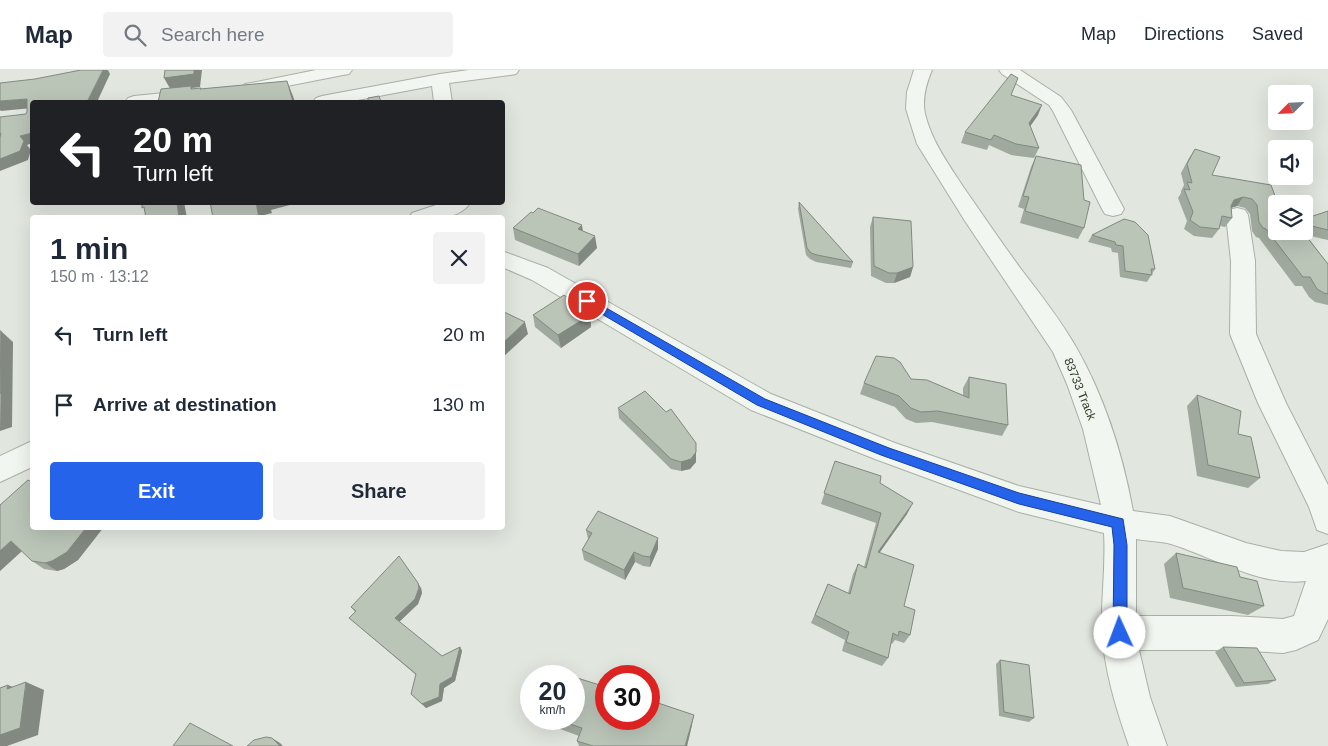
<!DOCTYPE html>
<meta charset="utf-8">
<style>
:root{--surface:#fff;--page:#f2f2f3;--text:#1f2937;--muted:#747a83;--line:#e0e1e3;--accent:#2563eb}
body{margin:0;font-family:Arial,sans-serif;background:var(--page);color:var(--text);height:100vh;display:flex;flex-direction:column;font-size:19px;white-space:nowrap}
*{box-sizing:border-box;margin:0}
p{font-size:16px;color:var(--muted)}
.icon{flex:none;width:28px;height:28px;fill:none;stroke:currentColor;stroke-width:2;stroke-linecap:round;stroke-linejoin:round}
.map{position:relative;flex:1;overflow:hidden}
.details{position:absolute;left:30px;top:145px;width:475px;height:315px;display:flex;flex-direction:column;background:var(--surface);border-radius:5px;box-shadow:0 5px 20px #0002}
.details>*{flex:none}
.top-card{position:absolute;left:30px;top:30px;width:475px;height:105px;border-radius:5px;box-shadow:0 5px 20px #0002;background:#202124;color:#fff;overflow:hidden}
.needle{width:32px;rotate:246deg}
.fabs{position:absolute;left:1268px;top:15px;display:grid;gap:10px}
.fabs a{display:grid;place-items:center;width:45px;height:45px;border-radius:5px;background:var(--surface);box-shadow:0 5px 20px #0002;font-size:25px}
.speed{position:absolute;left:520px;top:595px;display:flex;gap:10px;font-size:25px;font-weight:700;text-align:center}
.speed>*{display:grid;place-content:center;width:65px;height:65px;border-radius:50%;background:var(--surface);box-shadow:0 5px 20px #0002;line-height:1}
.speed small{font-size:12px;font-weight:400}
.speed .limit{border:8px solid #d22;background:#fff;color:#111}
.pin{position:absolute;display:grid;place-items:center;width:42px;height:42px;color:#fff;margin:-21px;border:2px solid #fff;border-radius:50%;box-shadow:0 1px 5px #0007}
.me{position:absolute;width:55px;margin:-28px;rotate:358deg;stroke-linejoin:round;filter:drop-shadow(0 0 4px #0008)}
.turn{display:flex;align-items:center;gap:18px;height:105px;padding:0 20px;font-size:22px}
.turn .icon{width:65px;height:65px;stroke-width:2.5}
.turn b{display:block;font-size:35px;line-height:42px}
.round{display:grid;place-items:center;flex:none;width:52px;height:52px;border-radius:5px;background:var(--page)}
.head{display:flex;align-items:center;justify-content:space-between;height:85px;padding:0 20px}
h1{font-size:30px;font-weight:700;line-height:38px}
.primary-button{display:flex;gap:10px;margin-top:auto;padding:10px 20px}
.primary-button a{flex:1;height:58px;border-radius:5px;background:var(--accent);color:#fff;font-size:20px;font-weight:700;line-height:58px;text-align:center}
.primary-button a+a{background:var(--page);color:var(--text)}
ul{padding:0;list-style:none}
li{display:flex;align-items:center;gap:15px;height:70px;padding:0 20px}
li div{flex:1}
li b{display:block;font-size:19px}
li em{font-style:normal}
header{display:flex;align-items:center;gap:30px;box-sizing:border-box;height:70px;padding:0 25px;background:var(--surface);border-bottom:1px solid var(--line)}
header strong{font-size:24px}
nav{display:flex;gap:28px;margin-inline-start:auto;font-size:18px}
.search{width:350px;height:45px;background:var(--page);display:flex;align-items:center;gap:12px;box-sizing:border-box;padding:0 18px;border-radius:5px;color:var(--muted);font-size:19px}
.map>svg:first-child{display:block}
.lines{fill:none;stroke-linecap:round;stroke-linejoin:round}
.minor-casing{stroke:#a8b1a5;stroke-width:2}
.minor{fill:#f2f6f1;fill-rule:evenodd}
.wall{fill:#a0a99d}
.shaded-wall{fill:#828980}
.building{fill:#bac4b7;stroke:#828980}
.route{fill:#2563eb;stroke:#184099}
.labels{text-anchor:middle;stroke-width:4;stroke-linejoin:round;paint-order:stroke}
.street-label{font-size:12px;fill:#2e3d29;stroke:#f0f5ee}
</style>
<header>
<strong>Map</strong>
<div class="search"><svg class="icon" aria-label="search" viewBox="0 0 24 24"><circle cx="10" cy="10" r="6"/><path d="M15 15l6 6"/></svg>Search here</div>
<nav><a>Map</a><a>Directions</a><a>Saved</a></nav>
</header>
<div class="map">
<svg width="1328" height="676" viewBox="0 0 1328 676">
<rect width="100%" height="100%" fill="#e1e7df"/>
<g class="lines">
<defs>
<path id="minor" d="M316,0H352L349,4L343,5L251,23L245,22L242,18L245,14L251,13Z
M469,0H519L516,4L510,5L449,13L452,32H434L432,16L347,32H313L316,28L322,26L440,4Z
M914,0H932C926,14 922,29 925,44C932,72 949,95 964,118C983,145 1001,172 1021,199C1040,224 1060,249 1076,277C1104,326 1123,385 1133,441L1170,446L1246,473L1281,481L1304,482L1328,474V549L1318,570L1296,580L1283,583L1232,580H1139L1150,627L1167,676H1129C1116,638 1104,600 1102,560C1101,528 1106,496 1104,463L1019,442L875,389L751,340L532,210L502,197V181L548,198L771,324L895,373L1019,416L1101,435L1083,359L1067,314L1053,282L965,151L917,74L906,39L907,22ZM1136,469C1147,471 1160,471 1171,474C1213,487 1260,517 1306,511L1294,546L1283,549L1232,546H1136Z
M999,0H1020L1061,27L1071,40L1124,139L1121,144L1113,146L1105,144L1102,139L1053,41L1049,35L1002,4Z
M196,20L202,21L205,25L202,29L178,32H125L128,28L134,26Z
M445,132H471C458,152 430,148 409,148L412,143Z
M1237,138L1245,140L1248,145L1255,191L1256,264L1286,333L1328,415V464L1317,460L1309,437L1258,333L1230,264L1231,191L1226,145L1229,140Z
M32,371V397L0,412V386Z"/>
</defs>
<use href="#minor" class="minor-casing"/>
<use href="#minor" class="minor"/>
</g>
<path class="wall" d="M1011,26L1038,45L1030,56L1039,78L1034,88L1011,85L989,75L987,80L961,73L965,62Z
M1195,79L1212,105L1271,115L1276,161H1304V149L1328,141V170L1306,165L1328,194V235L1315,232L1309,227L1302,216H1295L1259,168L1256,167L1252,161L1250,144L1245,138L1237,136L1231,138L1232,148L1225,157L1220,156L1219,159L1212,168L1194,166L1184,159L1187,151L1178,128L1181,123V121L1184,115L1181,103L1189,88Z
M1036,86L1084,158L1078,169L1020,153L1024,139L1018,137L1031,97Z
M799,132L853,192L851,198L816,192L810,189L806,185L798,139Z
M873,147L913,197L910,207L894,213H886L871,206L870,157Z
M1124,149L1155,199L1147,212L1120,207L1118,183L1112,182L1111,178L1088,172L1092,165Z
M513,158L583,161L597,178L579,196L515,170Z
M533,245H590L591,257L561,278L535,257Z
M969,307L1008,355L1002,366L932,352L916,353L906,349L895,337L860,324L864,313L911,309L963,325V318Z
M1197,325L1238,364L1260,408L1248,418L1197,406L1187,336Z
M618,338L696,382V392L690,399L681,401L671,399L619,348Z
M835,391L880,413L907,444L879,483L904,536L910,565L904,573L895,570L892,574L891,573L888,588L882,596L842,581L845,570L811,553L828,514L848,523L853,504L858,494L864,497L876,453L821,434Z
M0,435L32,458H103L78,490L64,499L57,501L44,499L32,491L22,481L0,501Z
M586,460L658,479L650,497L643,496L635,492L625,510L584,490L582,480L588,469Z
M1176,483L1240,507L1264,536L1248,545L1170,528L1164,494Z
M421,518L422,523L418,534L399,552L442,586L460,577L462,581L455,611L444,618L442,631L426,638L411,624L416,605L354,552L349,548L355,542L351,537Z
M1223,577L1276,610L1268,614L1236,617L1215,582Z
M1000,590L1034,648L1029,652L999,646L996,594Z
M548,649H574L692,655L687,676H579L577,671L579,666L552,656Z"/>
<path class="shaded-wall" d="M103,0H108L110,4L97,32H87Z
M194,0H202L200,17L192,18L199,31L171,20L164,8Z
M287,11L293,26L295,32H293Z
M27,29L32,38L1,41L0,40V31Z
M1042,35L1038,45L1025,64L1029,53Z
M32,63V73L27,75L31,80L28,90L0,101V89L20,66Z
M1243,127L1237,136L1227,139L1234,130Z
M177,132H184L187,148H179Z
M256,132H301L271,140L272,143L264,145V148H259Z
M582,155L584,168L578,159Z
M595,166L597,178L579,196L578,184Z
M913,197L910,207L894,213L897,203Z
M590,245L591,257L561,278L558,265Z
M525,252L528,264L502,288V274Z
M1,261L13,272L12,357L0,361Z
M696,382V392L690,399L681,401V392Z
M913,433L907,444L873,492L878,482Z
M86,458H103L78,490L64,499L57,501L45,493Z
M658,468V479L650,497V487Z
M11,471L24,479L0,501V481Z
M634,482L635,492L625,510L624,500Z
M418,513L421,518L422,523L418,534L398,553L395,548Z
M460,577L462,581L455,611L444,618L442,631L426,638L422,634L440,614Z
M26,612L44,620L38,665L7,676H0V665L8,615L25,622Z
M694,645L692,655L687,676H685Z
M272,668L280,673L283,676H280Z"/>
<path class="building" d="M81,0H103L87,32H32V63L20,66L24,71L20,81L0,89V68L1,63L0,64V47L26,44L27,42V29L0,31V13L35,9Z
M165,0H194V4L164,8Z
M1011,4L1018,8L1011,25L1042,35L1029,53L1039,78L1016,74L994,65L991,70L965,62Z
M287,11L293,32H158L161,19L191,16V19L201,18L200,19Z
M379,26L381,32H368V28Z
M1195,79L1220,87L1212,105L1271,115L1278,134H1276V161H1302L1328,194V224L1324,223L1317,219L1310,207H1303L1266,159L1263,158L1259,152L1257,135L1252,129L1243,127L1234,130L1231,136L1232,148L1222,146L1219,159L1200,157L1190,150L1193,142L1184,119L1190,120L1187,112L1192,113L1187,94Z
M1036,86L1081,95L1084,130L1090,132L1084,158L1025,141L1029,127L1023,126Z
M142,132H177L179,148H146L144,137L142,138Z
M210,132H256L259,148H213Z
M799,132L853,192L817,185L811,183L807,178Z
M538,138L582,155L578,159L595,166L578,184L513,158L531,142L533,143Z
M1328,141V160L1304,154V149Z
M873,147L911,151L913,197L897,203H889L874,196Z
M1124,149L1135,152L1148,165L1155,199H1151L1152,205L1125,201L1123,176L1116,175L1115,172L1092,165Z
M564,225L590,245L558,265L533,245Z
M502,241L525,252L502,274Z
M0,261H1L0,324Z
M876,286L894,288L900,292L911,309L927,310L969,328V307L1006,314L1008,355L938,341L921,342L911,338L899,326L864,313Z
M645,321L666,342L671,339L696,373V382L691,389L681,392L671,389L618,338Z
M1197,325L1241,341L1238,364L1251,367L1260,408L1208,395Z
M835,391L881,406L880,413L913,433L878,482L914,495L904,536L915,540L910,565L899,561L898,566L893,563L888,588L846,572L849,562L815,545L828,514L850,524L858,494L866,498L881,443L824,423Z
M28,410L32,412V458H86L67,482L52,491L45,493L32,491L11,471L0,481V435Z
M598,441L658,468L650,487L643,486L634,482L624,500L582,480L592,463L586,460Z
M1176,483L1237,497L1240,507L1257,511L1264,536L1183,518Z
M399,486L418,513L419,518L415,529L395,548L442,586L460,577L452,607L440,614L439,627L422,634L411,624L416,604L349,548L356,541L351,537Z
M1223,577L1257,578L1276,610L1244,613Z
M1000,590L1029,595L1034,648L1004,642Z
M564,604L573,606H563Z
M574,607L606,617V649H649V630L694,645L685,676H593L577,671L582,658L554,649H574Z
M26,612L20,658L0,665V618L8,615L7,619Z
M190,653L233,676H173Z
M266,667L272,668L280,676H247L254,670Z"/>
<path class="route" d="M587,227L765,329L889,378L1019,423L1123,449L1127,475V563L1125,568L1120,570L1115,568L1113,563L1114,475L1112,457L1019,434L881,385L757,335L583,233L582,231Z"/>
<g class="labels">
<g class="street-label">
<text transform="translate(1080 319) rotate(68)" y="4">83733 Track</text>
</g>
</g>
</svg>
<div class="fabs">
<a><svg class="needle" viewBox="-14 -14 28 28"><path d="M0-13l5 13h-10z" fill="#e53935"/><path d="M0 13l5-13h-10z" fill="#747a83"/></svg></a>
<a><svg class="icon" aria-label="sound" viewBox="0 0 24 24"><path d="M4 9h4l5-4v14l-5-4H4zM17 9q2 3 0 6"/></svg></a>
<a><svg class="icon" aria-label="layers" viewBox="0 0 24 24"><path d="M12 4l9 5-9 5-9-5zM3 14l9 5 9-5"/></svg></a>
</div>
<div class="speed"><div>20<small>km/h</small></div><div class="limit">30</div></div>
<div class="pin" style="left:587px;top:231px;background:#d93025"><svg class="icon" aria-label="arrive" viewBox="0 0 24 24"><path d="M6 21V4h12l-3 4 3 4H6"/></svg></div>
<svg class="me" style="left:1120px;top:563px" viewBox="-20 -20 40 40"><circle r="19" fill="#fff"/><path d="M0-13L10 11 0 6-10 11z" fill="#2563eb"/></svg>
<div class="top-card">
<div class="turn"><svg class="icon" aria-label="left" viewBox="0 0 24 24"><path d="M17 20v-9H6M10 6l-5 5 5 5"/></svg><div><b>20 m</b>Turn left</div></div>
</div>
<section class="details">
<div class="head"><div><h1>1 min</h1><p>150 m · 13:12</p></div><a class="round"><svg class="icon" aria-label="close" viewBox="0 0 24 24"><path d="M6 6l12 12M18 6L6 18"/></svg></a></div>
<ul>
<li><svg class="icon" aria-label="left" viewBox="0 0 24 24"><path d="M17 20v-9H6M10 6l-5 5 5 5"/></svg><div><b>Turn left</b></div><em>20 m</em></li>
<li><svg class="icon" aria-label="arrive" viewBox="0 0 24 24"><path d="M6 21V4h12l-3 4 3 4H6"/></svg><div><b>Arrive at destination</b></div><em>130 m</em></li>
</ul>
<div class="primary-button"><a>Exit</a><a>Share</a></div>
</section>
</div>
